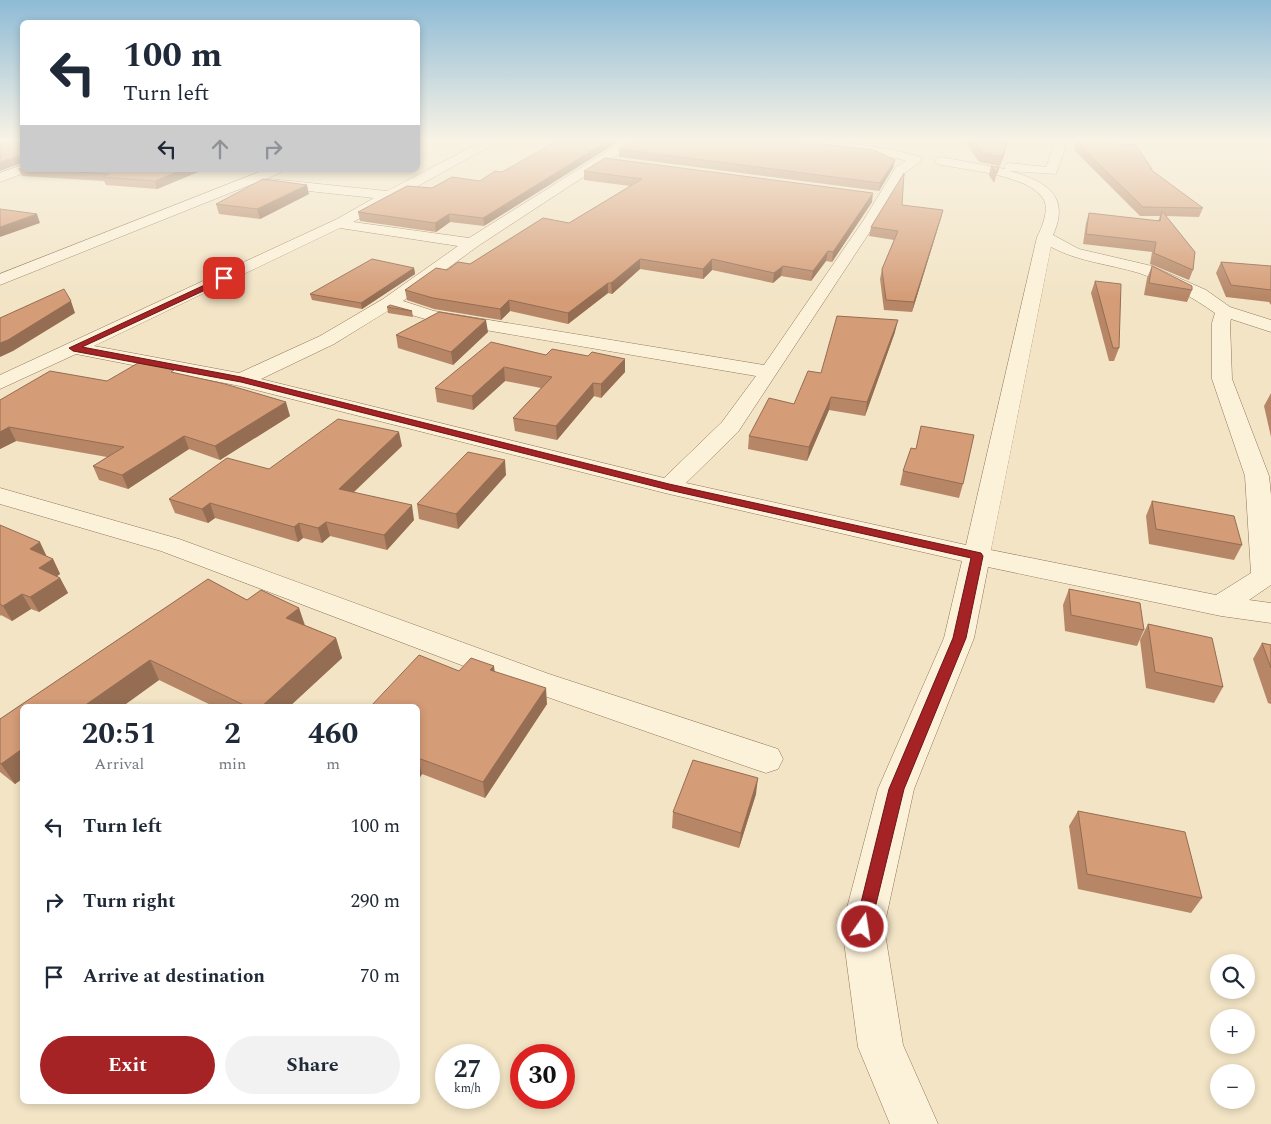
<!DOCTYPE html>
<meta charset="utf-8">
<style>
:root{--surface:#fff;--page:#f2f2f3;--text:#1f2937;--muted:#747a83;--accent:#a52225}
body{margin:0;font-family:Spectral,serif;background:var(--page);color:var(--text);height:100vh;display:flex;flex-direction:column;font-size:19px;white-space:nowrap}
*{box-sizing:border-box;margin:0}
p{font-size:16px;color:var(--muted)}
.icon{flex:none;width:28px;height:28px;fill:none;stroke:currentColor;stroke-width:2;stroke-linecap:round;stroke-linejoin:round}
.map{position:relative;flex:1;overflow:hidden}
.sheet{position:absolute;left:20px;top:704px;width:400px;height:400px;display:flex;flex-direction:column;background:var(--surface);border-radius:8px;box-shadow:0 2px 8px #0003}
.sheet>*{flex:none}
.hud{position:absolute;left:20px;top:20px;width:400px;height:152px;border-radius:8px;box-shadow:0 2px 8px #0003;background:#fff;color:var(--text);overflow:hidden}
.controls{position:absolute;left:1210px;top:954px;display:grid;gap:10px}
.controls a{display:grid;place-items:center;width:45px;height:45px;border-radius:50%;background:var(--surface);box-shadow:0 2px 8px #0003;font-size:25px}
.speed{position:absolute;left:435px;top:1044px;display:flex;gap:10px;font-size:25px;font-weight:700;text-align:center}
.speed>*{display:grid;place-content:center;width:65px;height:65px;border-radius:50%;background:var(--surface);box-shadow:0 2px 8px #0003;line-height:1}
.speed small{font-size:12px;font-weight:400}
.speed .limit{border:8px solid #d22;background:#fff;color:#111}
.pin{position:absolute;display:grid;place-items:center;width:42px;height:42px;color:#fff;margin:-21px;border-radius:10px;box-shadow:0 2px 8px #0006}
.me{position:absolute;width:55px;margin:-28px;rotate:13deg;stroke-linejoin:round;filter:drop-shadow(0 0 4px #0008)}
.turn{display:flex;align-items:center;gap:18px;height:105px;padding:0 20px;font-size:22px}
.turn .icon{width:65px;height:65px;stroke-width:2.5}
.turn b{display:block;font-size:35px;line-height:42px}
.lanes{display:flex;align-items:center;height:48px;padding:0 20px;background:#0003;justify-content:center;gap:25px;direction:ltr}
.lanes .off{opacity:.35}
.eta{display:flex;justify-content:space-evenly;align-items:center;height:85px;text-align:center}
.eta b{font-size:30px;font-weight:700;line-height:35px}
.cta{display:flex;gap:10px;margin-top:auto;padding:10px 20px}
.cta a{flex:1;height:58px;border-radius:30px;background:var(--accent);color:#fff;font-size:20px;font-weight:700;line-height:58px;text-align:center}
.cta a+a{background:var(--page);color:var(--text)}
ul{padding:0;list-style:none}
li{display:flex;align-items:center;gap:15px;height:75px;padding:0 20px}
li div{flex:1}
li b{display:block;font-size:19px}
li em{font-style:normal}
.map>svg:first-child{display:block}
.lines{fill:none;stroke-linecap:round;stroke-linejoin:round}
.minor-casing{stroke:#907559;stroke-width:1}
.minor{fill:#fcf1d9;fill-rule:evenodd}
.wall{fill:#b68666}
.shaded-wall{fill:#946d53}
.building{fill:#d49c77;stroke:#946d53}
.route{fill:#a52225;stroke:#6b1618}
</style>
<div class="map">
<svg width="1271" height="1124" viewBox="0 0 1271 1124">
<rect width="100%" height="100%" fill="#f2e4c5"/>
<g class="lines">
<defs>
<path id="minor" d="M485,140H501L353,222L469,238L625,140H640L478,246L403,301L434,311L764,365L863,221L896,167L906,161L896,158L769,144L763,140C815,140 871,142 920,157L922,160L906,172L877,221L738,432L686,483L966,545L1037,237C1042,228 1049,210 1044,200C1030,174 963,170 937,164L935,161L937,158L941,157L1005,169L1004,167L1006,164L1010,163L1046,167L1054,147L1045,140H1060L1066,146L1056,174L1010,171C1045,181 1071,195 1053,235L1079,249L1152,266L1206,290L1230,307L1271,320V332L1231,319L1230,323L1232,379L1269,476L1271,495V585L1249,600L1271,603V623L1221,616L988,567L974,638L914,789L884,927L903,1045L938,1124H890L858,1047L842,927L878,789L944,638L962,561L669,494L240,386L76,354L0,389V375L337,219L374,198L271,187L266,186L264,183L266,180L271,179L387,191ZM340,228L458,246L383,299L320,336L239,373L94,346ZM1051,247C1079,262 1109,264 1139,273C1166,282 1192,297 1215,313L1212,323V379L1245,476L1251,573L1216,595L991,550ZM391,309L432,321L756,376L722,422L664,478L261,379L334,344Z
M22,165V170H28L27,172L0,182V173Z
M264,170H281L280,173L0,285V274Z
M0,488L179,539L549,674L778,749L783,759L778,769L766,773L754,769L527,690L161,551L0,504Z"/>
</defs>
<use href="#minor" class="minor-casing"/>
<use href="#minor" class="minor"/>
</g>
<path class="wall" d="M12,140H22V165L21,163L0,171L21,141Z
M964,140H1009L1000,166L979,162Z
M1076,142L1152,169L1151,170L1203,208L1199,217L1166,216L1193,270L1189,280L1150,264L1152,252L1083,244L1086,223L1089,213L1158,221L1160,216H1140L1074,150Z
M619,149L895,160L893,168L879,191L619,157Z
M991,166L999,167L994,183L989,175Z
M22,167V170H203L157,189L106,185L104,181L22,176L18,168Z
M584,171L872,202L832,262L826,261L811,281L781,276L773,283L712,270L703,279L640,269L612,294L608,293L568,324L510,311L501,320L434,309L407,300L405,290L447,270L470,264L569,223L630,186L584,180Z
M480,181L484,226L450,222L436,232L360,221L358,212L432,188Z
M309,194L260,219L219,214L216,204Z
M902,205L943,210L941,218L912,312L884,310L880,279L882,269L894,240L869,236L871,227Z
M1221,262L1271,266V305L1269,302L1226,297L1216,273Z
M1152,266L1192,290L1187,302L1144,295L1147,278Z
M414,268L415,274L362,309L312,300L310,294Z
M1095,281L1119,348L1114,361H1109L1091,293Z
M387,307L412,311L413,317L388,313Z
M488,332L453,365L398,348L396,335Z
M895,332L865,416L829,410L807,461L748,449L749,436L794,404L821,373Z
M546,355L625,359V372L601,398L594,396L557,440L515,431L513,418L541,388L505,381L473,410L437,402L435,388Z
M175,373L290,416L220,460L189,449L128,489L99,480L93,466L107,457L16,441L0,449V400L107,381Z
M1271,393V437L1264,406Z
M402,446L354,492L414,520L387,550L330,536L322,543L303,538L298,542L215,518L208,523L175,513L169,499L269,469Z
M916,449L963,484L959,498L900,485L903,471Z
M506,475L458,529L419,519L417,504Z
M1152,501L1242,545L1234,560L1149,544L1146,516Z
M0,525L47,557L53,559L60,574L57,576L60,578L68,593L39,612L31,609L12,621L1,615L0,616Z
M208,579L247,600L261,590L299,608L305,625L336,638L342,658L290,706H213L159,680L123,706H22V779L15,784L0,772V719Z
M1069,589L1144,630L1137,646L1065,631L1063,605Z
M1148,624L1223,687L1214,703L1146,688L1140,640Z
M1262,643L1271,645V704L1268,703L1253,659Z
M459,671L547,704L485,798L422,774L418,780V706Z
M756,794L739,848L672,828L673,812Z
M1078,811L1202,898L1191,913L1078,889L1069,826Z"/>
<path class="shaded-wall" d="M609,140H621L484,226L483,218Z
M1008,140H1009L1000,166L1002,157Z
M18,156L21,163L0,171V162Z
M895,160L893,168L879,191L880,183Z
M182,170H203L157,189L155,181Z
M307,185L309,194L260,219L257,209Z
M873,193L872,202L832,262L833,252Z
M943,210L941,218L912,312L914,302Z
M37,214L40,223L0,237V227Z
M449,214L450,222L436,232L435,223Z
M828,251L826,261L811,281L813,271Z
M640,259V269L612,294L611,283Z
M712,259V270L703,279V269Z
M783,266L781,276L773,283L774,273Z
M414,268L415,274L362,309L361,303Z
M608,283V293L568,324V313Z
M509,300L510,311L501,320L500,309Z
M71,301L75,313L13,351L0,357V343Z
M486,320L488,332L453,365L451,352Z
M898,320L895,332L865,416L867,402Z
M625,359V372L601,398V384Z
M504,367L505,381L473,410L472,396Z
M593,383L594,396L557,440L556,426Z
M831,397L829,410L807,461L809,447Z
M286,402L290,416L220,460L215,446Z
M9,427L16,441L0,449V432Z
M399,432L402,446L342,503L339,489Z
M184,436L189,449L128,489L122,475Z
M505,460L506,475L458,529L456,514Z
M210,503L215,518L208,523L202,509Z
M412,505L414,520L387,550L384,535Z
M326,522L330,536L322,543L318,528Z
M299,523L303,538L298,542L294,527Z
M40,542L47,557L30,549Z
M53,559L60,574L47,583L39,568Z
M60,578L68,593L39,612L30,597Z
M22,594L31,609L12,621L3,606Z
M299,608L305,627L286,618Z
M336,638L342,658L290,706H262Z
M150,660L159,680L123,706H84Z
M494,666L496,682L490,670Z
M546,688L547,704L485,798L483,782Z
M22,749V779L15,784L1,764Z
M418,758L422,774L418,780Z
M758,778L756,794L739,848L741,833Z"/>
<path class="building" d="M21,140H22V161L21,160L18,156L0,162V143H19L21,142Z
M559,140H609L483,218L449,214L435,223L358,212L407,186L432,188L452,177L480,181L495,171L502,172Z
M631,140H787L874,150L895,160L880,183L619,149Z
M972,140H1008L1002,157L982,153Z
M1076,142L1136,145L1152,169H1150L1203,208L1143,207Z
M605,158L873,193L833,252L828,251L813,271L783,266L774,273L712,259L703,269L640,259L611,283H608L568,313L509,300L500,309L433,298L405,290L436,268L447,270L458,262L470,264L543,218L569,223L642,179L584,171Z
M991,166L999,167L997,173Z
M49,170H182L155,181L103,177L109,174Z
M904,173L902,205L943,210L914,302L886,300L882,269L898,231L871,227Z
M263,179L307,185L257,209L216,204Z
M0,209L37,214L0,227Z
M1162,211L1195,252L1193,270L1154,253L1156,242L1086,234L1089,213L1160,221Z
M372,259L414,268L361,303L310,294Z
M1221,262L1271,266V290L1231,285Z
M1152,266L1192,286V290L1149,283Z
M1095,281L1121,284L1119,348H1113Z
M64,289L71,301L8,340L0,343V318Z
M390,305L412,311L387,307Z
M439,312L486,320L451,352L396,335Z
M837,316L898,320L867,402L831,397L809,447L749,436L769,398L794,404L808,371L821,373Z
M491,342L546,355L552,349L588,356L592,352L625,359L601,384L593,383L556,426L513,418L552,377L504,367L472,396L435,388Z
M138,363L174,370L171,372L225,384L286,402L215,446L184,436L122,475L93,466L124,447L9,427L0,432V400L50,371L107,381Z
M338,419L399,432L339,489L412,505L384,535L326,522L318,528L299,523L294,527L210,503L202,509L169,499L227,458L269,469Z
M921,426L974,435L963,484L903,471L911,448L916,449Z
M468,452L505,460L456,514L417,504Z
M1152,501L1234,516L1242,545L1156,529Z
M0,525L40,542L30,549L53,559L39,568L60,578L30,597L22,594L3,606L0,604Z
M208,579L247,600L261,590L299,608L286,618L336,638L262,706H246L150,660L84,706H22V749L1,764L0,763V719Z
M1069,589L1140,603L1144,630L1071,615Z
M1148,624L1212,638L1223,687L1155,672Z
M1262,643L1271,645V668Z
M419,655L459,671L471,658L494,666L490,670L546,688L483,782L418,758V759V706H371Z
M693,760L758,778L741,833L673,812Z
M1078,811L1185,832L1202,898L1087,874Z"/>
<linearGradient id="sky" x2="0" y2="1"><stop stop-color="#8ebbd6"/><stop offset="0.47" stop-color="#f9f3e5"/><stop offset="1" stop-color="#f9f3e5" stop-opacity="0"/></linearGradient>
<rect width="1271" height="298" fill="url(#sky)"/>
<path class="route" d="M224,276L227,277V280L82,347L241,377L669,484L981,553L983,556L966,638L904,789L869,933L863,935L857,933L855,927L889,789L953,638L971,558L669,490L241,382L73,351L69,348Z"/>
</svg>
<div class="controls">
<a><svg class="icon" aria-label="search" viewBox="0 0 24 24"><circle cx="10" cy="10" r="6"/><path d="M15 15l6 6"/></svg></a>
<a>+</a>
<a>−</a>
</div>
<div class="speed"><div>27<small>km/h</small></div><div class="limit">30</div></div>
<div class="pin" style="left:224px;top:278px;background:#d93025"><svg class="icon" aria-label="arrive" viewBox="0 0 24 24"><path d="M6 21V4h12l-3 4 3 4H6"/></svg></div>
<svg class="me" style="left:863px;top:927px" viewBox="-20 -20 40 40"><circle r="17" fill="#a52225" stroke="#fff" stroke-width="3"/><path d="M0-11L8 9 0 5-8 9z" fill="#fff"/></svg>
<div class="hud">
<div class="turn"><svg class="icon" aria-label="left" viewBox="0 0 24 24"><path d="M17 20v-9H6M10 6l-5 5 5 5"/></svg><div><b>100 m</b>Turn left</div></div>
<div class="lanes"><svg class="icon" aria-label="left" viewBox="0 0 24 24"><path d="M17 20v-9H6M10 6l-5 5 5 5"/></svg><svg class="icon off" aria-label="ahead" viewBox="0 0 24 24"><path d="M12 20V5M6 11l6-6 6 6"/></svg><svg class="icon off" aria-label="right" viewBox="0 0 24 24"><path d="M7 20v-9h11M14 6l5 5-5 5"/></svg></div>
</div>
<section class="sheet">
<div class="eta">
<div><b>20:51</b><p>Arrival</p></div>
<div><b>2</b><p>min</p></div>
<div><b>460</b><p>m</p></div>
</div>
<ul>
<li><svg class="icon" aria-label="left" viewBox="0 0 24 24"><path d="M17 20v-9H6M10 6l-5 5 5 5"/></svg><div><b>Turn left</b></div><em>100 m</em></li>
<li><svg class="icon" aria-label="right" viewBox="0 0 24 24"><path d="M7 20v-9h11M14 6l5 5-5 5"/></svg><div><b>Turn right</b></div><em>290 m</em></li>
<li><svg class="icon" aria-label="arrive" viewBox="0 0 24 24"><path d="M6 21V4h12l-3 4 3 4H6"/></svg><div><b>Arrive at destination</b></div><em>70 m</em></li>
</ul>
<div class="cta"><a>Exit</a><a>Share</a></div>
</section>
</div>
